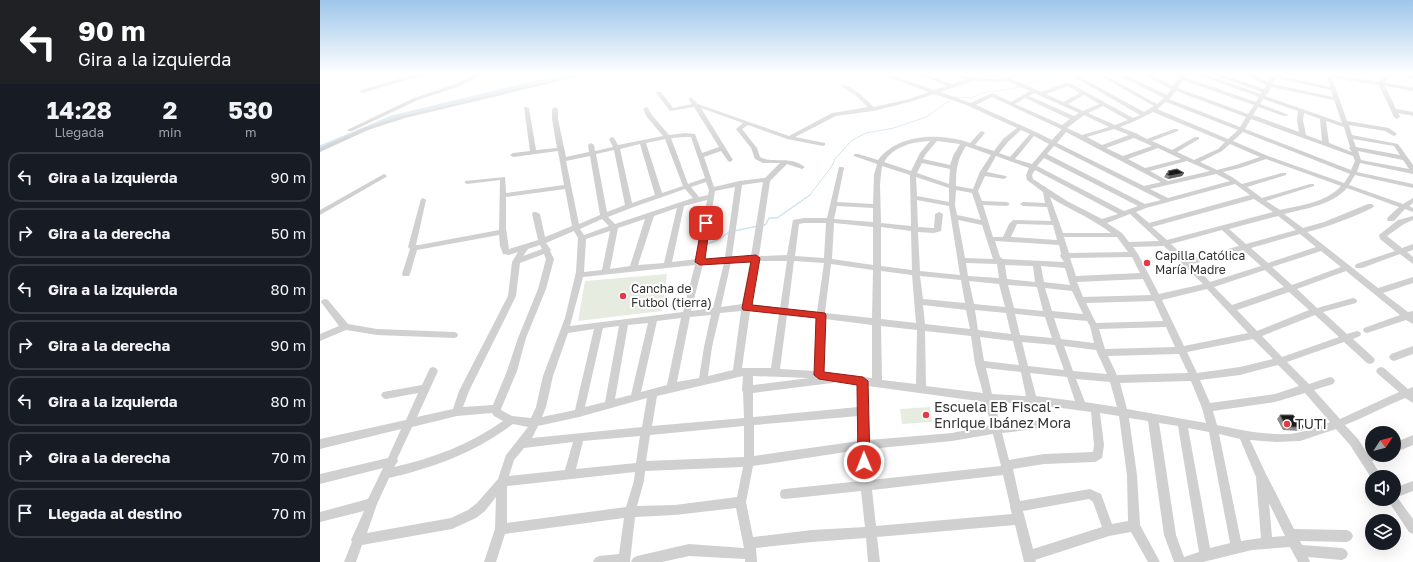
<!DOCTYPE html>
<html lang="es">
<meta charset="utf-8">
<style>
:root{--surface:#171b24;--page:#20242c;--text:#f1f3f6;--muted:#9ea1a6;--line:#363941}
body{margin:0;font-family:"Golos Text",sans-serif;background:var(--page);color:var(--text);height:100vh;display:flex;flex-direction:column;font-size:15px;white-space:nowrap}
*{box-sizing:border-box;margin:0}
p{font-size:13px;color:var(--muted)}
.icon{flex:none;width:22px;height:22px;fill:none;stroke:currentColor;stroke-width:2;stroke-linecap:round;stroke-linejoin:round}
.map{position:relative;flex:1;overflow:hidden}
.panel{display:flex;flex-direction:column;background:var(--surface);width:320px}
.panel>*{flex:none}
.hud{background:#202124;color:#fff;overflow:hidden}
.needle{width:26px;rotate:54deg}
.tools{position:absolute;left:1045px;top:426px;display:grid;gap:8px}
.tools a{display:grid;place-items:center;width:36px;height:36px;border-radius:50%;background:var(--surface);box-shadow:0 4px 16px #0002;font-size:20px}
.pin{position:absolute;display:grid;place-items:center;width:34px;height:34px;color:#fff;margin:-17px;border-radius:8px;box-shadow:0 2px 6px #0006}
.me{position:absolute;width:44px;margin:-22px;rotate:359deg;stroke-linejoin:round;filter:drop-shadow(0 0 3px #0008)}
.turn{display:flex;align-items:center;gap:14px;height:84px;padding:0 12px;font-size:18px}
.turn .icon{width:52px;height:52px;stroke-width:2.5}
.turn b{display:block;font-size:28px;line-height:34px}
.eta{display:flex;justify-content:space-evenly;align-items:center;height:68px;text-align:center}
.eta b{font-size:24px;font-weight:700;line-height:28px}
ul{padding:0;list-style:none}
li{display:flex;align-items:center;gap:12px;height:50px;margin:0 8px 6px;padding:0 4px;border:2px solid var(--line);border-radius:12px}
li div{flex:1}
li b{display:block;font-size:15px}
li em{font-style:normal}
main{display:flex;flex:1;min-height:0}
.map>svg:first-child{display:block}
.green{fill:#e6ecdf}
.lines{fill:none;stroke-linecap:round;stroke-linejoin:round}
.stream-far1{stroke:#cfe2ee;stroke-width:1}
.stream{stroke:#cfe2ee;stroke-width:1.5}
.canal{stroke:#cfe2ee;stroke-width:4.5}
.minor{fill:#d0d0d0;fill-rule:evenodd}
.wall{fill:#8c8c8c}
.shaded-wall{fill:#5f5f5f}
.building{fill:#1a1a1a;stroke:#5f5f5f}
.route{fill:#d93025;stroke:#8d1f18}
.poi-dot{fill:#e63946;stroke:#fff;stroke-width:1.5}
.labels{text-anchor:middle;stroke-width:4;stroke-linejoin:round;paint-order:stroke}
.poi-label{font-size:12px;fill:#333;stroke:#fff;text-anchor:start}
.near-poi-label{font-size:14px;fill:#333;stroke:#fff;text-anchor:start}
</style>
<main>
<section class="panel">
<div class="hud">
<div class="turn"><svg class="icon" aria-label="left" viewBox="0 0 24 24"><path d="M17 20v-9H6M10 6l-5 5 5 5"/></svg><div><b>90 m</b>Gira a la izquierda</div></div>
</div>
<div class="eta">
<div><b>14:28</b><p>Llegada</p></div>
<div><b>2</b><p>min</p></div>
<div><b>530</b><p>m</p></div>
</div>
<ul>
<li><svg class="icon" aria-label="left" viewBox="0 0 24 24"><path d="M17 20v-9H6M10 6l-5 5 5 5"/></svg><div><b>Gira a la izquierda</b></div><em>90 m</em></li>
<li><svg class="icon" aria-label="right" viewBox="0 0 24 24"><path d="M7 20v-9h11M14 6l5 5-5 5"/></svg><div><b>Gira a la derecha</b></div><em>50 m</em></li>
<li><svg class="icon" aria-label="left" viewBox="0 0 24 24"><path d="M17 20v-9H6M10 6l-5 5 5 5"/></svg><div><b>Gira a la izquierda</b></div><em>80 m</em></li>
<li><svg class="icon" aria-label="right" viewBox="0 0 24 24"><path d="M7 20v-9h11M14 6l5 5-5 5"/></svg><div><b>Gira a la derecha</b></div><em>90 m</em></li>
<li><svg class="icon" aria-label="left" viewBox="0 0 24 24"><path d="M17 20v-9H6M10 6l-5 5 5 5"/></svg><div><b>Gira a la izquierda</b></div><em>80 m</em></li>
<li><svg class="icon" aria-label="right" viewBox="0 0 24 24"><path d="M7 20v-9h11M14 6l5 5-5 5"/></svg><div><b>Gira a la derecha</b></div><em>70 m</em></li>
<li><svg class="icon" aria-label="arrive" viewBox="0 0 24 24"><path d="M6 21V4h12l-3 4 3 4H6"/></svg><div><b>Llegada al destino</b></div><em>70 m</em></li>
</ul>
</section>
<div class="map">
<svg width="1093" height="562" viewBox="0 0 1093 562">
<rect width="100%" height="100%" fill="#fff"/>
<path class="green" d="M347,274L342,311L258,321L265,281Z
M610,407L612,422L582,424L580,409Z"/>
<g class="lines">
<path class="stream-far1" d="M489,196L512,166L515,159L531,141L546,133L574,128L606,117L635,97L650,98L663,93L701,87L730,74"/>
<path class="stream" d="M442,226L446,224L449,218H457L490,195
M414,231L438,226
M387,244L400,239L409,232"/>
<path class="canal" d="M0,148L71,118L252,74"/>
<path class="minor" d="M94,74H110L97,77L42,93L39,91Z
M156,74H163L140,86L98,100L32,131H28L27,130L94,98L136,84Z
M259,74H269L85,118L48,130L0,152V148L44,128L81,116Z
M560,74H568L614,90L627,86L597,74H604L632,84L647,79L630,74C637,74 648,78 654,77C660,76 664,74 670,74L660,78C667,79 675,80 683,78C690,77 694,74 701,74L692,79L721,92L746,83H750L813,118L820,115L749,74H755L824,112L834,106L777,74H783L837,104L844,98L796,74H803L847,95L851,89L822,74H829L853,86L858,78L849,74L860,75L861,74H866L864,77L936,102L939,97L876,74H884L941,94L942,92L892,74H900L944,89L946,85L925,74H932L948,82L953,74H959L958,75L1010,87L1007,77L998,74H1011L1058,82L1068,74H1073L1064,83L1093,87V91L1065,86L1076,109L1093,112V116L1078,113L1080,117L1077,119L1074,117L1059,85L1012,78L1027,121L1069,128L1077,134L1074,136L1065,131L1029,125L1032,135L1078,144L1093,165V174L1040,163L1037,172L1093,184V188L1035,175L1029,185L1083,204L1093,198V203L1089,206L1093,208V212L1085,209L1074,221H1068L1067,219L1068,217L1079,207L1027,188C1011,206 986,208 964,214L983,228L1004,222L1048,204H1052L1054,206L1052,208C1031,218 1010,226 987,232L1058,288L1093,277V283L1063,293L1088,312L1093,311V324L1086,320L1047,333L1044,332L1043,330L1044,328L1080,315L1026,271L977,289L997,308L1033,298L1036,299L1037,301L1036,303L1003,312L1027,334L1037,331L1040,332L1041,334L1040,336L1033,339L1053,357L1055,360L1053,363L1050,364L1047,363L1024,342L967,362L989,384L1010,377L1013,378L1015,381L1013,384L994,390L1020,419L1079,392L1058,374L1056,371L1058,368L1061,367L1064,368L1088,389L1093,387V403L1085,398C1065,406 1046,417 1025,425L1038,439L1047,453L1052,452V455H1061L1060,458L1052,461L1062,477H1052V479L1030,445L1016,429L980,441L956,442L930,440L945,472L974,529L1027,530L1031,532L1033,536L1031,540L1027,542L980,541L982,545L1022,548L1026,550L1028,554L1026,558L1022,560L988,557L990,562H978L970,547L932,550L883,562H854L844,535L828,421L809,418L817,475L820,525L840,562H828L811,532L789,536L715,560L716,562H704L695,525L557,537L560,562H548L546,538L492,542L436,548L437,562H425V559L369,556L342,562H311L313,558L317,556L369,544L424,548L416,508L355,515L315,517L310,562H273L275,558L279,556L299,554L304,518L185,534L176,562H164L175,529L176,497L165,511L156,518L132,529L42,545L36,562H24L32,542L31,540L44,511L0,522V512L48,499L63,468L0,484V474L68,458L81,429L0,449V439L86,420L98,393L66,399L63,398L61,395L63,392L102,385L110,368L113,367L116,368L118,371L97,417L133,409L139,391L188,296L192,262L198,252L189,255L183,254L180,246L179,235L97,250L90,274L89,276H83L82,274L90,249L88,247L101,199L103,198L106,200L96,245H99L179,230L180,180L147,184L145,183V181L185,177L186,193L244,185L238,151L193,157L190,155L193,153L210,151L204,107L209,108L216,150L237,148L232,119V109L235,107L238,109V119L246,157L269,152L268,145L271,143L274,145L275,151L293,147L289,139L292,137L294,138L298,145L343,136L327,117L323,109L326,107L328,108L332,115L349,135L365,133L375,134L382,153L399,147L374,107L350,111L336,93L337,92H341L353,108L372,104L368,99L371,97L378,104L469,136L512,113L548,107L535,95L522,87V85C532,84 546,100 554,107L589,99L609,92ZM956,78L1011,90L1013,97L953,84ZM862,80L934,105L928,114L858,88ZM653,81L675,82L687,81L710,91L691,102L672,93L651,103L620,92ZM748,86L760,93L743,102L726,94ZM951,87L1014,100L1022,123L945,96L949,92ZM856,91L926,117L920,127L849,99ZM714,93L759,113L754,116L709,96ZM614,94L644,104L697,128L683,139L674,151L655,145L665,133L662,131L660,132L650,143C620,133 579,133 558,160L538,154H534V156L557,164L554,175L553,204L517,202L524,168L523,167H519L507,218H484L473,220L467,255L439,256L450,181L467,164L482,169L485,167C469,155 453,164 440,157L437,148L422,129L428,125L467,139L503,146L505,145V143L475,137L516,116L553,111L593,101ZM764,95L779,104L763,111L748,104ZM672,97L741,129V130L732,140L716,132L656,105ZM705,98L750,119L742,125L695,104ZM943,99L978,111L977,120L979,132L933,115L938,107L964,116L969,115L940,104ZM846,102L918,130L908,139L837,109ZM783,106L808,120L795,125L768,113ZM381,108L423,123L416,129L431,148L435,159L443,163H460L445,178L419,181L394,187L384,157L401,151L408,161L410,162L413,160ZM833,112L905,142L898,149L874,160L857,152L879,139V137H875L852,150L832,141L858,131V129H854L827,139L819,135L818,134L800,127L815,121ZM984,113L1000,119L1002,141L986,135L983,120ZM764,115L789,127L762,135L747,128ZM931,119L1033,156L1035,161L1031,170L925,129ZM1006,121L1024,127L1030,147L1029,148L1032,152L1009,143ZM794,129L809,135L782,145L767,137ZM701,130L710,134L690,157L679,153L688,142ZM746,132L841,182L824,186L737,143ZM923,132L1030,174L1024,183L948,156L913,141ZM714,136L729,144L712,164L695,159ZM365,137H371L385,178L368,184L351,138ZM814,138L832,146L803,156L786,148ZM345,139L363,186L342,193L326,143ZM1033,139L1074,146L1080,155L1036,147ZM610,141L600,153L591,171L564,162C574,146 592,142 610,141ZM617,141L640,144L633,156L630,165L603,159L606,154ZM320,144L335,195L312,203L300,149ZM910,144L940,157L916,165L897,170L880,162L902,151ZM646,146L671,155L659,173V174L653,189L636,186C636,169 637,160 646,146ZM734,146L841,200L825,204L727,154ZM838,148L861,159L825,168L808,159ZM294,150L305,205L287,212L276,154ZM1038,151L1083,160L1089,169L1041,160ZM270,156L280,215L259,224L246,161ZM676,156L709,168L706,175L707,180L723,192L725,203L703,202L700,204L703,206L727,207L731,221L693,220L689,224L683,237H673L663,205L687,206L690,204L687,202L662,201L658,191L665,176L684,179L687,177L686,176L667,172ZM724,158L818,206L804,211L717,166ZM946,159L1021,186C1006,203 980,205 960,210L946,201L994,186V184H990L942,198L927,187L966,175V173H962L922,184L912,177L903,172L920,168ZM867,161L890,171L848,181L830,171ZM602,163L630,169L629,184L597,173ZM562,166L590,175L591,226L561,223L560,184ZM715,170L798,214L782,219L747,201L713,179L712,175ZM896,174L910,181L848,198L830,189ZM596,177L629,188V202L597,196ZM386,182L389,190L388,195L379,197L371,187ZM443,182L431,256L412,257L422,185ZM915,184L930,195L829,223L816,212L826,208ZM415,187L405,257L384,259L395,191ZM245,189L252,226L225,237L220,214L216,212H213L212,214L218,240L189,249L186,228V197ZM365,189L373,198L295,224L288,217L311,208ZM636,190L652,193L661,220L637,215L635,205ZM730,197C750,210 772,218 791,233H743ZM934,199L953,212L847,240L832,227ZM387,200L377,259L352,262L364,206ZM597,200L629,206L640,275L600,271L598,232L614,233L621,231L623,214L619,212L615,214L614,228L598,227ZM517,206L553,208V222L514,219ZM357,208L344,263L318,265L334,216ZM810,214L839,241L809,242L802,233L787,223ZM958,216L976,230L926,244L909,229ZM282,219L289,226L264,235L260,229ZM325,219L310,266L290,269L298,228ZM638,220L662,225L673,259L645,258ZM484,223H506L504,258L475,256L479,224ZM514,223L553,227V265L512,259ZM697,224L733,225L737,240L691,237ZM561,227L591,231L592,270L561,266ZM902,230L919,246L868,260L851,244ZM254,231L258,238L256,272L245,318L223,376L216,407L211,418L192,416L181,410V409L197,371L206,338L226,289L234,259L230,251L231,250L226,243ZM290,231L282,270L264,272L266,239ZM980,234L996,247L948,263L931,248ZM744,237H797L808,252L749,253ZM675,241L739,245L741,254L740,256L744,262L683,259L680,257ZM220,245L222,249L203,256L208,249ZM844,246L883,284L839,294L818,254L813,247ZM923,250L941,266L890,282L873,264ZM1001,251L1021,267L972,285L952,267ZM224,254L226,259L218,289L198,338L187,371L173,405L143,407L149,391L196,296L200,263ZM812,257L820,273L756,276L750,258ZM430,261L422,304L401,307L411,262ZM438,261H467L460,308L431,304ZM474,261L504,263L497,312L468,309ZM404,263L393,308L371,311L383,264ZM646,263L677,264L679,278L648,276ZM511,264L553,270L552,318L505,313ZM375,265L363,312L250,326L263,277ZM685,265L713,266L715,282L687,279ZM721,266L745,268L750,285L724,282ZM945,270L964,287L912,305L894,287ZM561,271L592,275L596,323L561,319ZM600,276L641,280L645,303L603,299ZM823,279L831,295L763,297L757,282ZM649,281L679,284L685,307L654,304ZM688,285L717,287L723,311L694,308ZM725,288L752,291L763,314L732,311ZM887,289L928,333L864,346L842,300ZM969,292L989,310L937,331L917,310ZM834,301L843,321L776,323L766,303ZM603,305L646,310L650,329L605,324ZM655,310L686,313L691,334L658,330ZM421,311L413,370L388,376L392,347L400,313ZM430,311L459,314L451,368H422ZM695,314L725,317L732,338L700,335ZM391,315L384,347L379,378L357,382L370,317ZM467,315L497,318L495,371L460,369ZM995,315L1019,337L962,357L942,336ZM361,318L347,385L321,392L337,321ZM734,318L767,321L770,326L774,343L741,339ZM505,319L552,325V378L504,372ZM328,323L311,395L295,399L308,325ZM299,326L285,402L265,407L283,328ZM561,326L597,330L596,384L562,380ZM846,327L855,347L785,349L779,329ZM274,329L255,410L222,417L226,407L233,376L248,333ZM605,331L651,336L655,364L663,393L606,386ZM660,337L693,341L699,365L664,361ZM933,339L953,359L920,367L877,373L867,352ZM702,342L735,345L744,370L708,366ZM744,346L776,350L787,374L753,371ZM859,354L868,373L797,375L788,356ZM958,365L979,386L955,394L890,403L880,380L920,375ZM666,368L701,372L706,396L672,394ZM710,373L747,377L755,401L716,396ZM423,376L422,390L423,392L424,418L332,426L337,396ZM433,376L489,378L433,385ZM756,379L790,382L797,407L765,402ZM516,381L538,384V407L433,417V393L512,383ZM871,381L882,408L886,423L807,409L800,383ZM548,386L665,402L671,425L632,433L549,440ZM985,393L1010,422C1001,426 991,430 981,432C957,438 921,430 897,425L893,411L955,402ZM327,398L322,427L212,438L218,426L259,417ZM674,402L712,404L771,412L774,445L773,452L724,454L689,460L682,433L725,428L728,427L730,424L728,421L725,420L680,424ZM172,413L174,416L183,421C149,445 113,458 74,467L78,461L77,459L92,427L137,416ZM780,413L799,416L807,475L808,521L792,524L781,494L770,489L700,501L693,469L724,464L775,462L782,458L784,445ZM539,416V441L434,456V425ZM839,423L858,426L879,552L864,557L856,535ZM193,424L208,427L186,455L178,479L157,503L148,510L131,518L47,533L57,504L69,478C115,467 154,453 193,424ZM424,426V457L326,461L330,435ZM868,428L889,432L910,543L890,548ZM673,434L681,466L551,480L549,449L632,441ZM899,434L920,439L936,477L941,538L921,541ZM320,436L316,463L256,469L263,441ZM253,442L245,470L189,476L194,460L204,448ZM539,450L541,481L465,489L461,490L460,494L461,498L465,499L541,491L545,527L492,530L433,537L426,502L433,466ZM423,467L417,497L355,505L317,506L324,481L325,471ZM315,472L314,481L306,507L187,523V486ZM683,475L690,505V507L692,514L556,526L552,490ZM769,499L773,502L782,527L713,549L703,511ZM949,503L965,536L952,537Z
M1080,74L1093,75V79L1080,75Z
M64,174L67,176L66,177L0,215V210Z
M1093,216V220L1084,224L1067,236L1082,248L1093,244V250L1087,252L1093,257V264L1080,254L1042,268H1036L1035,266L1036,264L1075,251L1060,239L1059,235L1078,220Z
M5,299L8,300L28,324L57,329L134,332L137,333L138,335L137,337L134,338L57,335L26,330L0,341V334L19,326L1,302L2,300Z
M1093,346V354L1074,361L1071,360L1069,357L1071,354Z
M1093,435V445L1074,453V443Z
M1093,481V491L1077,497L1093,519V534L1089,532L1067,499H1074V488Z"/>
</g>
<path class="wall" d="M848,171L864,173L862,176L848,179L844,177Z
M960,415L984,427L981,431L963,430L957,419Z"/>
<path class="shaded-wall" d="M864,173L862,176L848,179L850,176Z"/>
<path class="building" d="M857,169L864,173L850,176L846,174L849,173L848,171Z
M960,415H973L984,427H966Z"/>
<linearGradient id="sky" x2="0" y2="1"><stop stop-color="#9ec6ea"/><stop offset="0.48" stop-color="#fff"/><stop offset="1" stop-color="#fff" stop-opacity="0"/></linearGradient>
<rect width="1093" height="153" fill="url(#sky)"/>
<path class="route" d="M386,220L390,223L385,259L436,255L440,258L432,305L505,313L506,315L504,372L543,377L548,381L550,462L548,466L544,468L539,466L538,462L537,385L499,379L494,375L496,318L423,310L422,308L431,262L380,265L375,262L382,223Z"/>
<g class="poi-dot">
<circle cx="827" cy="263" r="4"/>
<circle cx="303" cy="296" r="4"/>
<circle cx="606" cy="415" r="4"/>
<circle cx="967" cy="424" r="4"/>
</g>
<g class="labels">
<g class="poi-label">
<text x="835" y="260">Capilla Católica<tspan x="835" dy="14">María Madre</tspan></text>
<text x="311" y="293">Cancha de<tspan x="311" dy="14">Futbol (tierra)</tspan></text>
</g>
<g class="near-poi-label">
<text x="614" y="412">Escuela EB Fiscal -<tspan x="614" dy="16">Enrique Ibánez Mora</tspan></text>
<text x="975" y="429">TUTI</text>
</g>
</g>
</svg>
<div class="tools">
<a><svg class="needle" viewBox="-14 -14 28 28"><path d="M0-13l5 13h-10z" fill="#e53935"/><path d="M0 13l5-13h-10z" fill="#9ea1a6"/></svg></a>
<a><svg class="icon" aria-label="sound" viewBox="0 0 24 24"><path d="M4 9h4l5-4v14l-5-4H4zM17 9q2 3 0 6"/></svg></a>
<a><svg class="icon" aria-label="layers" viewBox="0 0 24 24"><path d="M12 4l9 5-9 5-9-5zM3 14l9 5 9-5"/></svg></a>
</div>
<div class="pin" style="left:386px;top:223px;background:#d93025"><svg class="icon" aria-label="arrive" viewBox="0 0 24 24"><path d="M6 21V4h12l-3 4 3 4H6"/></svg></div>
<svg class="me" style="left:544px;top:462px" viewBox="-20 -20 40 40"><circle r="17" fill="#d93025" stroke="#fff" stroke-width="3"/><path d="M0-11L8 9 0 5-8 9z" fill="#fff"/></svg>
</div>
</main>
